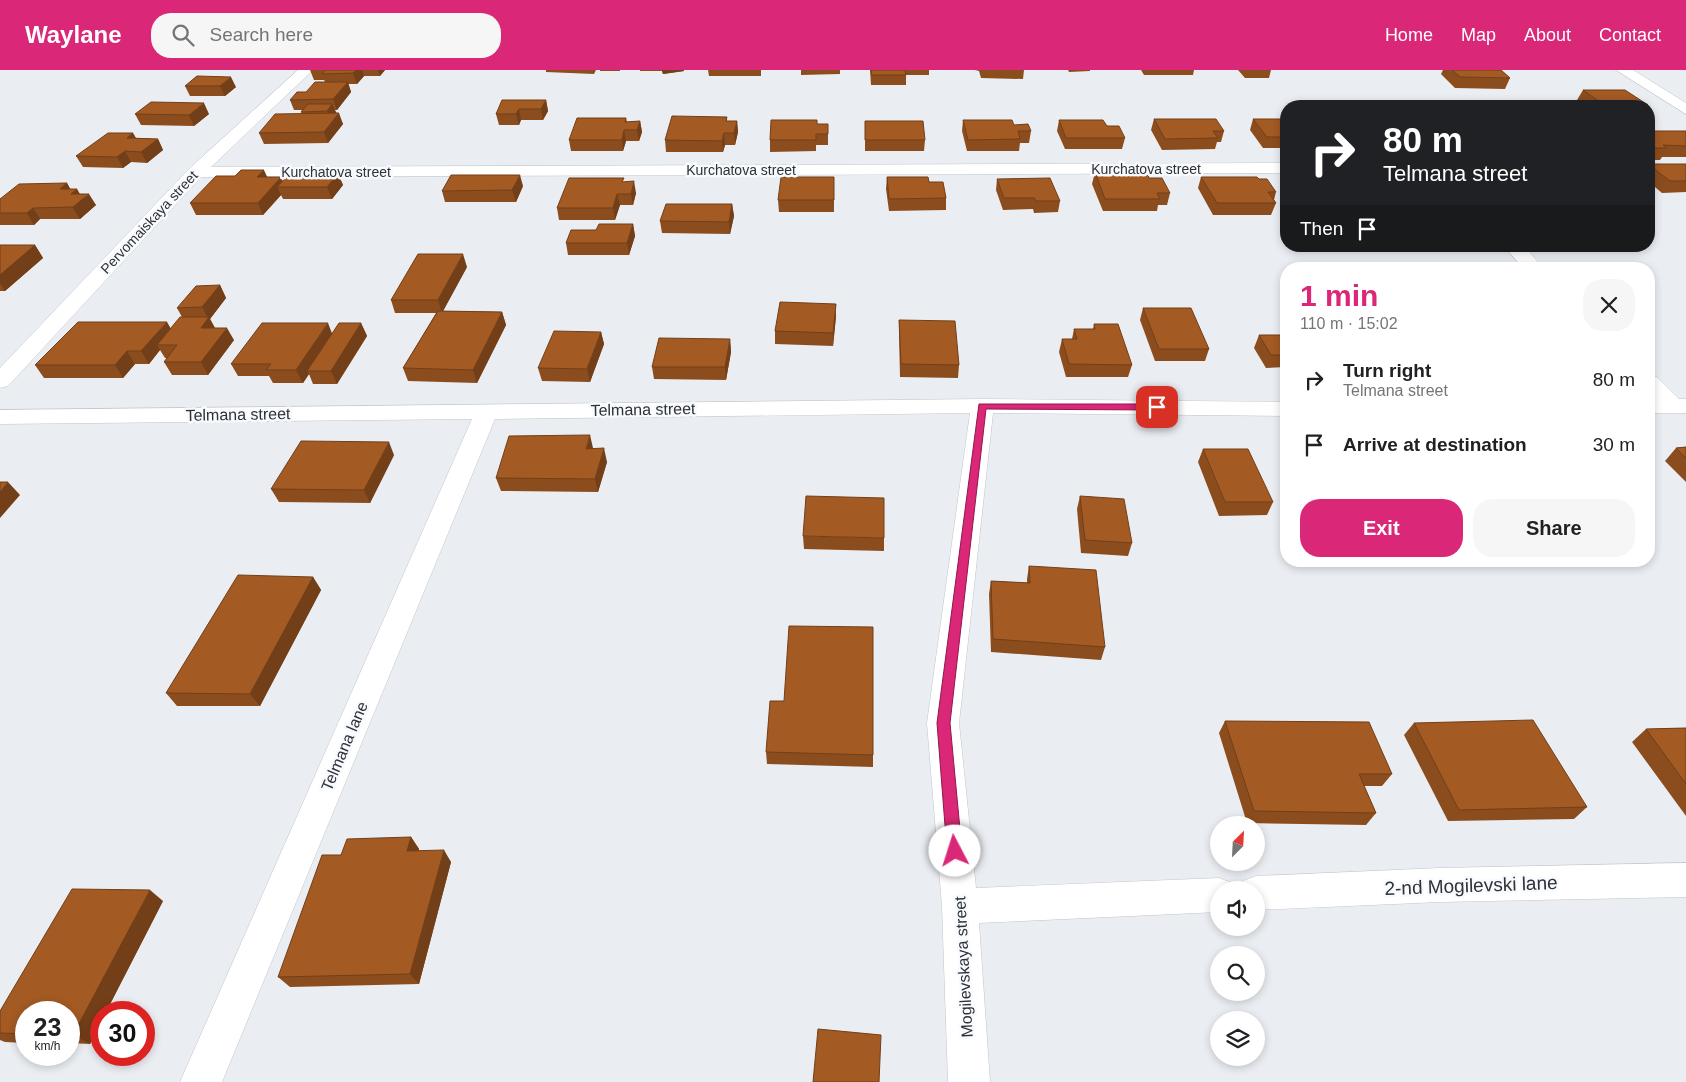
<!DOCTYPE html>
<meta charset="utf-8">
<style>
:root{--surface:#fff;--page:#f6f6f6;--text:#202124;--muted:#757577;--accent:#db2777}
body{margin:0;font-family:Arial,sans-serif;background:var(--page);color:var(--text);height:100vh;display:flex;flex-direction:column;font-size:19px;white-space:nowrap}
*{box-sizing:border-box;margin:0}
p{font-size:16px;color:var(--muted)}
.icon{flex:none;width:28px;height:28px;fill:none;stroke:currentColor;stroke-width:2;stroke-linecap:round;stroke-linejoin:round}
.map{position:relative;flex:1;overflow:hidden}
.drawer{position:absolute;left:1280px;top:192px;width:375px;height:305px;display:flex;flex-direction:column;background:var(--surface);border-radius:20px;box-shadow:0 2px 8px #0003}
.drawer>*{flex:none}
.guide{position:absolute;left:1280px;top:30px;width:375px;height:152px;border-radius:20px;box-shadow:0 2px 8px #0003;background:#202124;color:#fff;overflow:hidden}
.needle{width:32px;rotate:24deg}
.fabs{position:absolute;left:1210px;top:746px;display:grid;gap:10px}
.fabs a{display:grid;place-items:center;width:55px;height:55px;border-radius:50%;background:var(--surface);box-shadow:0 2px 8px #0003;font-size:25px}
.speed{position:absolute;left:15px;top:931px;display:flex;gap:10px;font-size:25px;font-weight:700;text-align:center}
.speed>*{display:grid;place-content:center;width:65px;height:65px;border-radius:50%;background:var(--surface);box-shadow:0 2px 8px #0003;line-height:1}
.speed small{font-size:12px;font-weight:400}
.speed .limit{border:8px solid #d22;background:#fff;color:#111}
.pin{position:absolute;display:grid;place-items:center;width:42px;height:42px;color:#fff;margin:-21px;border-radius:10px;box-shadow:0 2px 8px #0006}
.me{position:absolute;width:55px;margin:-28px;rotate:355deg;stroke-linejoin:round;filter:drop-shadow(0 0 4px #0008)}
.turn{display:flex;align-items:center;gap:18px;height:105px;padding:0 20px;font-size:22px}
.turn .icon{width:65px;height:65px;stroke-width:2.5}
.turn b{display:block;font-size:35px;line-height:42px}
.then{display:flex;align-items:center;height:48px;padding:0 20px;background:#0003;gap:10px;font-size:19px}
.round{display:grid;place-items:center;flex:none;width:52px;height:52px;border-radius:20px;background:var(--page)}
.overview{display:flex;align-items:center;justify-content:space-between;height:85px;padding:0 20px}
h1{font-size:30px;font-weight:700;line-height:38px;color:var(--accent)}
.primary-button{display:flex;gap:10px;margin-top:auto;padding:10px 20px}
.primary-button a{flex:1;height:58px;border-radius:20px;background:var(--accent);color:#fff;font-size:20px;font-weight:700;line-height:58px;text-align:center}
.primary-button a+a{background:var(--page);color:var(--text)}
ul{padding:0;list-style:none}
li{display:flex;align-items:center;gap:15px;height:65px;padding:0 20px}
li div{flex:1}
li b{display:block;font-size:19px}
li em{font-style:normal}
header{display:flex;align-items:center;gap:30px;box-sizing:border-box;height:70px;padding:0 25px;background:var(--accent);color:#fff}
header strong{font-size:24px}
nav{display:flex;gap:28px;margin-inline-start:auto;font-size:18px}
.search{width:350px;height:45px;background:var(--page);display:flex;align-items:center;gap:12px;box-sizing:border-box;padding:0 18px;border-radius:20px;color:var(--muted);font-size:19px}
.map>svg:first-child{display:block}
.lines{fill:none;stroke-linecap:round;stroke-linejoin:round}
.minor-casing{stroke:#c2c5ca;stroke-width:1}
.minor{fill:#fff;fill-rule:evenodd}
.wall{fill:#8c4d1e}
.shaded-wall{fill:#723f18}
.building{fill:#a35a23;stroke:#723f18}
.route{fill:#db2777;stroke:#8e194d}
.labels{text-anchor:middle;stroke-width:5;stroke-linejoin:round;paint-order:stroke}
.far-street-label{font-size:14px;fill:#2f3133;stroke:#f7fafe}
.street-label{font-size:16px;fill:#2f3133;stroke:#f7fafe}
.near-street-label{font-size:19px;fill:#2f3133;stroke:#f7fafe}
</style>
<header>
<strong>Waylane</strong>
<div class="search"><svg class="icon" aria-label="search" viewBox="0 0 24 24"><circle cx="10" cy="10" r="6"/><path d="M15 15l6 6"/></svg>Search here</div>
<nav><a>Home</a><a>Map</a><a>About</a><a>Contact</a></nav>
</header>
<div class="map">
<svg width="1686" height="1012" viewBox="0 0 1686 1012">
<rect width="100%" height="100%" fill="#eaedf2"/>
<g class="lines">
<defs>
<path id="minor" d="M298,0H313L211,97L1286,93V103L201,107L8,316L0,318V298L190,98Z
M1616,0H1633L1686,33V44Z
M1504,176H1524L1544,199H1524Z
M1649,305L1657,307L1679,329H1686V343H1649V329H1653L1649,325Z
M982,329L1286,332V346L993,343L959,653L976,818L1219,808L1232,813L1235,820H1219V842L979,853L990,1012H948L942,836L927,653L970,343L495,349L222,1012H180L472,349L0,354V340Z
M1686,793V827L1440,832L1256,840V820H1239L1243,811L1256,806L1440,798Z"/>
</defs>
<use href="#minor" class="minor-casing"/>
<use href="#minor" class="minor"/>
</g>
<path class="wall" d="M310,0H385L380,6H364L357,14H348L351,22L337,40H335L343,54L328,73L264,74L259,63L302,44L301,42L302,40H294L290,30L325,12L324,10H314Z
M546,0H596L594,4L546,2Z
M600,0H620V1H600Z
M640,0H684V1L663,4L662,1H640Z
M708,0H761V6H709Z
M801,0H840V4L801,5Z
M870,0H929V5H906V15H871Z
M975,0H1024L1023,9L981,8L979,1Z
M1068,0H1090V1L1069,2Z
M1141,0H1194L1193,5H1144Z
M1238,0H1271L1269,8H1245Z
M1443,0H1501L1510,8L1505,19L1455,18L1441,4Z
M197,6L236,17L225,26H190L185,16Z
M1583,20L1648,35L1647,36H1585L1577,30Z
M546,30L548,41L543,50H521L519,55H499L496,44Z
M135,44H209L194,56L141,55Z
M727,47V51H737L738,62L735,75H725L723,82H666L665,70Z
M626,48L627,52L640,51L642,62L639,71H626L623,81H571L569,70Z
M1154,49L1224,61L1221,72H1217L1215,79L1162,80L1151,60Z
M1253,49H1286V78H1263L1250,60Z
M963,50L1014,55L1031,61L1029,73H1020L1019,81H967L962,61Z
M1059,50L1107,56L1125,68L1122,79H1065L1057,61Z
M865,51L925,70L924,81H865Z
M817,54H828V75H816V81L770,82V70Z
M1649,61H1686V87H1662L1660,90H1649Z
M133,63L136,68L158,69L163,80L147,93L131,92L123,98L83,97L76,86Z
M1649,94H1686V122L1662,123L1649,112Z
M1095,102L1149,108L1170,123L1167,135H1158L1157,141H1103L1092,114Z
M338,104L343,115L332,129H283L281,125L263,145H196L190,133L267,107L282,112Z
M834,107V142H779L778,130Z
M887,107L946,128V140L889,141L886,119Z
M1201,107L1259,109L1276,122L1274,130L1276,133L1271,145H1213L1198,118Z
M997,109L1060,131L1058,142L1034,143L1033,139L1003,140L996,120Z
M624,112L636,123L633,135H620L615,150H559L557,138Z
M67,113L70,119H77L79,124L96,135L80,149H40L34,155H0V129Z
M523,116L516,132H445L442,121Z
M732,134L734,146L730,164L662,163L660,151Z
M633,154L635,166L629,185H568L566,173L596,160Z
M0,175H35L43,188L5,221H0Z
M1535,176H1602L1537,178Z
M467,197L443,241L502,242L506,255L477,313L408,311L403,298L436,243H395L391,230Z
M220,215L226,228L210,249L215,258L234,270L208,305H172L164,292L167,288H165L160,280L149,294H135L123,308H44L35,295L171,258L182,247L177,238Z
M1143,238L1209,279L1205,291H1155L1140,250Z
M836,246L833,276L775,274V261Z
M899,250L959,295L958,308L900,307L899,263Z
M361,253L367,266L337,314H313L309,304L303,313H273L269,306H238L231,294L332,263Z
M1094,254L1132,295L1128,307H1066L1059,282L1062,269H1072L1074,259H1093Z
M601,262L604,274L590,312L542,311L538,298Z
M1259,265H1286V297L1266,298L1254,278Z
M730,269L731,282L726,310L654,309L652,297Z
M1686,377V412L1665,391L1676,378Z
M593,378L607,392L598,422L501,421L496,408Z
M1203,379L1273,432L1267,445L1219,446L1198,392Z
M394,385L370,433L279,432L271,419Z
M1080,426L1132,473L1128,486L1081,483L1077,439Z
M803,466L884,468V481L804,479Z
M1029,496L1105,577L1101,590L991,582L989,524L991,511L1027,513V509Z
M313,507L321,520L260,636H177L166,623Z
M784,631L873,685V697L767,694L766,682Z
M1225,651L1392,704L1382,716H1364L1376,743L1366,755L1247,753L1219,663Z
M1414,653L1587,737L1574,749L1448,751L1404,665Z
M1686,658V746L1632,672L1646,659Z
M411,767L419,779L418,781L451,792L419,914L290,917L278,907L341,785Z
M163,831L106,942H101V951L90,974L69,973V942H26V973L5,972L0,970V941Z"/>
<path class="shaded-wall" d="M356,0H362L364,6L357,14L353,3Z
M378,0H385L380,6Z
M662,0H684V1L663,4Z
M231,7L236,17L225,26L220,16Z
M348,12L351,22L337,40L333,29Z
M546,30L548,41L543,50L541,39Z
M204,33L209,44L194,56L189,45Z
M332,34L337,45L331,52L327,41Z
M519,39L521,50L519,55L516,44Z
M339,43L343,54L328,73L324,62Z
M640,51L642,62L639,71L637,60Z
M737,51L738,62L735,75L734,63Z
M624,60L626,71L623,81L622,70Z
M133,63L139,75L127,68Z
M724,63L725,75L723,82L722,71Z
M158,69L163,80L147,93L141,82Z
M125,81L131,92L123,98L117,87Z
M264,100L269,111L257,107Z
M338,104L343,115L332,129L327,117Z
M520,105L523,116L516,132L512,120Z
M281,107L285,117H277L281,125L263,145L258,133Z
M634,111L636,123L633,135L631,124Z
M67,113L72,122L77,119L83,129L89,124L96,135L80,149L60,119Z
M617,124L620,135L615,150L613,138Z
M732,134L734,146L730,164L729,152Z
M33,138L40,149L34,155L27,143Z
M633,154L635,166L629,185L627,173Z
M35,175L43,188L5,221L0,213V205Z
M463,184L467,197L442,243L438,230Z
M220,215L226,228L210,249L216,260L201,258L208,248L202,237Z
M836,234V246L833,276V263Z
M502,242L506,255L477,313L473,300Z
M167,252L174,264L157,275L160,280L149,294L141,281Z
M328,253L333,266L307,301L309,304L303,313L296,300Z
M361,253L367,266L337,314L331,301Z
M227,258L234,270L208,305L201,292Z
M601,262L604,274L590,312L587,299Z
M730,269L731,282L726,310L725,297Z
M127,281L135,294L123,308L115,295Z
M590,365L593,378L589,392L586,379Z
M389,372L394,385L370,433L364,420Z
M604,378L607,392L598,422L595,409Z
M8,412L20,425L0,448V422Z
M313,507L321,520L260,636L250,624Z
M411,767L419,779L415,792L407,781Z
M444,780L451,792L419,914L410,904Z
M150,820L163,831L106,942H101V951L90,974L73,965Z"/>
<path class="building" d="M325,0H356L353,3L322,4Z
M871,0H905L906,5H872Z
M1452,0H1501L1510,8L1460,7Z
M197,6L231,7L220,16H185Z
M315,12H348L333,29L290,30L297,22H306Z
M1583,20H1625L1648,35H1604Z
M502,30H546L541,39H519L516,44H496Z
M151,32L204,33L189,45L135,44Z
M308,34H332L327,41L301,42Z
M339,43L324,62L259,63L275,44Z
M672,46L727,47L726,51H737L734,63H724L722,71L665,70Z
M577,48H626L625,52L640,51L637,60H624L622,70H569Z
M1154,49H1216L1224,61H1213L1218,68L1165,69Z
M1253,49H1286V67H1267Z
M771,50H817V54H828V64H816V70H770Z
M963,50H1012L1014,55L1028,54L1031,61H1018L1020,69L968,70Z
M1059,50H1103L1107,56H1119L1125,68H1066Z
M865,51H923L925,70H865Z
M1649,61H1686V76L1663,75L1667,78H1649Z
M108,63H133L127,68L158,69L141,82L125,81L117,87L76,86Z
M1649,94H1686V111H1670L1649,95Z
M241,100H264L257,107H281L258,133H190L216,106H235Z
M1095,102H1147L1149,108H1162L1170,123H1157L1160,129H1105Z
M289,104H338L327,117H277Z
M451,105H520L512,120L442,121Z
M781,107H834V130H778Z
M887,107H928L929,112H943L946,128L889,129Z
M1201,107H1257L1259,109H1267L1276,122H1268L1276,133H1217Z
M569,108H624L622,112L634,111L631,124H617L613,138H557Z
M1050,108L1060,131H1036L1034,128H1004L997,109Z
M67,113L60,119H77L71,124H89L73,137L33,138L27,143H0V129L19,114Z
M666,134H732L729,152L660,151Z
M599,154H633L627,173H566L571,160H596Z
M0,175H35L0,205Z
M418,184H463L438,230H391Z
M220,215L202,237L177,238L196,216Z
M780,232L836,234L833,263L775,261Z
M1143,238H1191L1209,279H1159Z
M438,241L502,242L473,300L403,298Z
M180,247H209L201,258H227L201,292H164L177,275H157Z
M899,250L955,251L959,295L901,294Z
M78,252H167L141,281H127L115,295H35Z
M262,253H328L296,300H266L271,294H231Z
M339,253H361L331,301H307Z
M1094,254H1118L1132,295L1069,294L1062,269H1077L1074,259H1095Z
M554,261L601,262L587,299L538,298Z
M1259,265H1286V285H1271Z
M659,268L730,269L725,297H652Z
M590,365L586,379L604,378L595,409L496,408L509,366Z
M301,371L389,372L364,420L271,419Z
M1686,377V388L1676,378Z
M1203,379H1248L1273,432H1225Z
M0,412H8L0,422Z
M806,426L884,428V468L803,466Z
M1080,426L1124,429L1132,473L1085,470Z
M1029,496L1096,500L1105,577L993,569L991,511L1030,513Z
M238,505L313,507L250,624L166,623Z
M789,556L873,557V685L766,682L770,631H784Z
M1533,650L1587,737L1459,740L1414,653Z
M1225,651L1369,652L1392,704H1359L1376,743L1254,741Z
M1686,658V714L1646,659Z
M411,767L407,781L444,780L410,904L278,907L322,785H341L347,769Z
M72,819L150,820L73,965H69V942H26V964L0,963V941Z
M818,959L881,965L879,1012H813Z"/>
<path class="route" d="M979,334H1157L1162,337L1157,340L986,339L950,653L962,781L960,786L955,788L950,786L947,781L937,653Z"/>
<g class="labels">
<g class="far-street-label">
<text x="1146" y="104">Kurchatova street</text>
<text x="741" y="105">Kurchatova street</text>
<text x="336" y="107">Kurchatova street</text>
<text transform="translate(149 152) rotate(-47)" y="5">Pervomaiskaya street</text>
</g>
<g class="street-label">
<text transform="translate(643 339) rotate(-1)" y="6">Telmana street</text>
<text transform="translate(238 344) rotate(-1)" y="6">Telmana street</text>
<text transform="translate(344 676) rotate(-67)" y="6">Telmana lane</text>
<text transform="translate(963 897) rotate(-93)" y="6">Mogilevskaya street</text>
</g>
<g class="near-street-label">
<text transform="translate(1471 815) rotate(-2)" y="7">2-nd Mogilevski lane</text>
</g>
</g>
</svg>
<div class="fabs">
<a><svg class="needle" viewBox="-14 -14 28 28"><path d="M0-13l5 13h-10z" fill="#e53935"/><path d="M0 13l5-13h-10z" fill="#757577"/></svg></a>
<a><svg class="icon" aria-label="sound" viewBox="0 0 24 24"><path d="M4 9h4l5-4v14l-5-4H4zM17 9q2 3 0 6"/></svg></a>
<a><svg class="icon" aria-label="search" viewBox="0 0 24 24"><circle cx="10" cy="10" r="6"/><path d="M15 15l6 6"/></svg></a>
<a><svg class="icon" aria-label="layers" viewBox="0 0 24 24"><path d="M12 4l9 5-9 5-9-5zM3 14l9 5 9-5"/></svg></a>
</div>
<div class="speed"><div>23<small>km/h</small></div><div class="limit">30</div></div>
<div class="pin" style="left:1157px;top:337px;background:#d93025"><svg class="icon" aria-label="arrive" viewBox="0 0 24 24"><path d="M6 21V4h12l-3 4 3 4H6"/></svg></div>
<svg class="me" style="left:955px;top:781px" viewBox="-20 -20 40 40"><circle r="19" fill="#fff"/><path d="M0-13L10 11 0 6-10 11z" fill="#db2777"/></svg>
<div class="guide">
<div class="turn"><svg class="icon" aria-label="right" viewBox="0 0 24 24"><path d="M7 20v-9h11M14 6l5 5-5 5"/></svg><div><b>80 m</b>Telmana street</div></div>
<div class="then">Then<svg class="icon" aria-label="arrive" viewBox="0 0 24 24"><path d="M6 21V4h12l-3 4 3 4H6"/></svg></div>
</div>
<section class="drawer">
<div class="overview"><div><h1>1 min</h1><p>110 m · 15:02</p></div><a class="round"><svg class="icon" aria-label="close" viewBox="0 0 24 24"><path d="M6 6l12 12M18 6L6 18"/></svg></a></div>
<ul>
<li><svg class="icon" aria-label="right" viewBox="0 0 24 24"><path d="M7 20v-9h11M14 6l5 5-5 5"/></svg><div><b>Turn right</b><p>Telmana street</p></div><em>80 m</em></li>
<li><svg class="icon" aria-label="arrive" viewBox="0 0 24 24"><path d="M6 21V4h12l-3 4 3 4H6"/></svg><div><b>Arrive at destination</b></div><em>30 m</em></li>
</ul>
<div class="primary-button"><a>Exit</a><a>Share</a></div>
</section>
</div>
